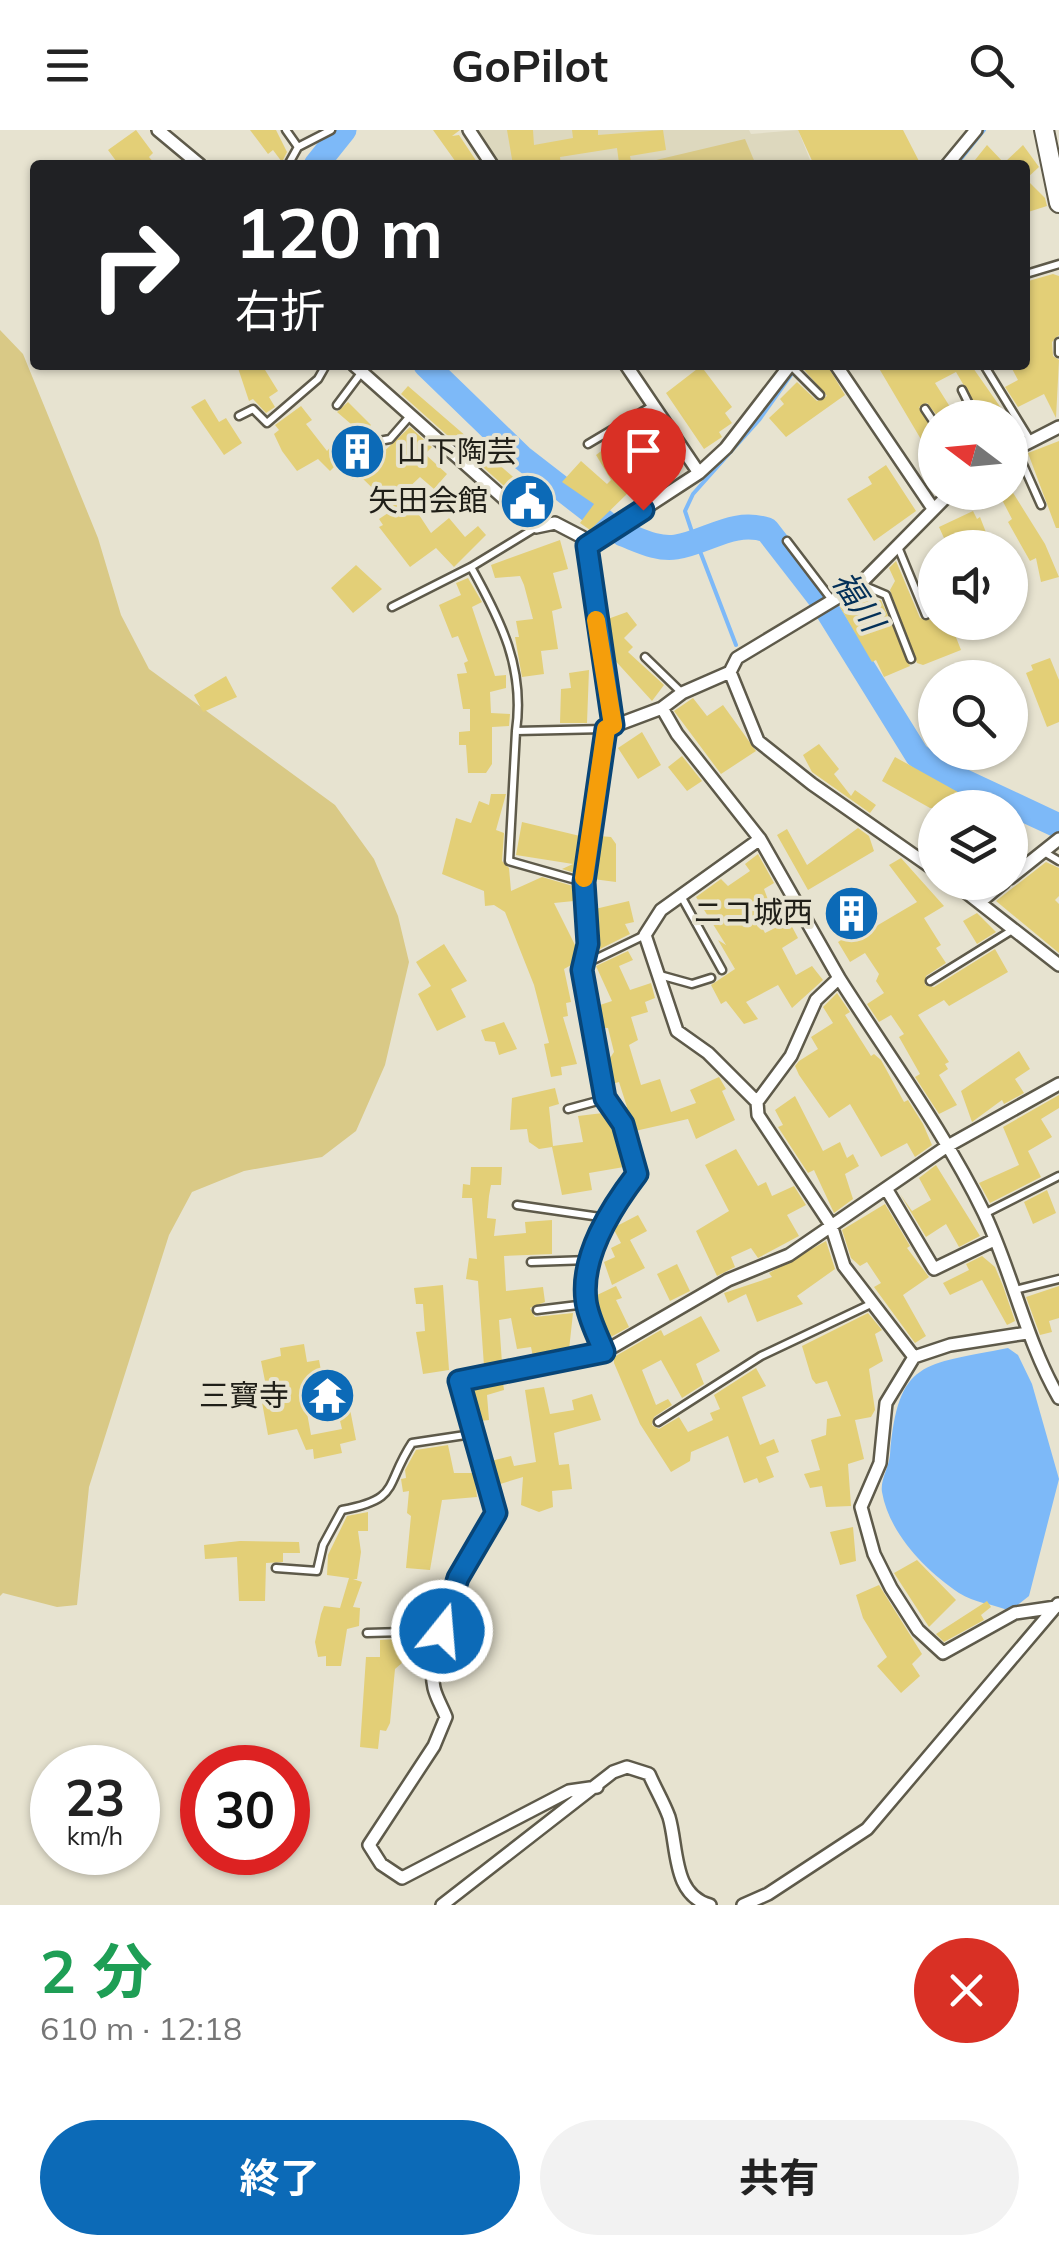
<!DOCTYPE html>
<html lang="ja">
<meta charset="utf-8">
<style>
:root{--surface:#fff;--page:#f2f2f2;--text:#222;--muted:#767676;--accent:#0c6ab7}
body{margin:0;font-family:Mulish,"Noto Sans JP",sans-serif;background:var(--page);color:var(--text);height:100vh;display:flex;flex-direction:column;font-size:38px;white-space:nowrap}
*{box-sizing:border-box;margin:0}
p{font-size:32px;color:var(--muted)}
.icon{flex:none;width:55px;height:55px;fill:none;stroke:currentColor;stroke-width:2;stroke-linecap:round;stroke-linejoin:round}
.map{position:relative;height:1775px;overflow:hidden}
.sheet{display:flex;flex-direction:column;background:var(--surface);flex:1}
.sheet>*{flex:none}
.hud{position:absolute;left:30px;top:30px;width:1000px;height:210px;border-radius:10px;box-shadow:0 2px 8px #0004;background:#202124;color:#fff;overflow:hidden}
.needle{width:65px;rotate:286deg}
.controls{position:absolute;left:918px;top:270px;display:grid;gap:20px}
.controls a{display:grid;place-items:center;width:110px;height:110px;border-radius:50%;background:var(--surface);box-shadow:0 2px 8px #0004;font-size:50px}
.speed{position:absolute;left:30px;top:1615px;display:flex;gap:20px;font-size:50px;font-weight:700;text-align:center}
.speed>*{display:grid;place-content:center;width:130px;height:130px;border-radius:50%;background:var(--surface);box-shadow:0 2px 8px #0004;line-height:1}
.speed small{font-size:25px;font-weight:400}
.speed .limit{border:15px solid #d22;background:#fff;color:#111}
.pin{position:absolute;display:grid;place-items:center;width:85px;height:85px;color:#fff;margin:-102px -42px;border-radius:50% 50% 50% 0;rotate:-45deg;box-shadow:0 0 10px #0007}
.pin .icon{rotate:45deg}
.me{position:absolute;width:110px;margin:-55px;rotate:17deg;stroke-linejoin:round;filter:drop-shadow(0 0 8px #0008)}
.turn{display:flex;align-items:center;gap:35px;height:210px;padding:0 40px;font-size:45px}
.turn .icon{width:130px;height:130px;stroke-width:2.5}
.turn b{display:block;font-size:70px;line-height:85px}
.round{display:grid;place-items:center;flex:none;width:105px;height:105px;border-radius:52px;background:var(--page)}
.summary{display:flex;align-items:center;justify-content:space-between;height:170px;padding:0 40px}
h1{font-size:60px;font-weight:700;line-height:75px;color:#1e9e55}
.cta{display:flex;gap:20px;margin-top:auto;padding:20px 40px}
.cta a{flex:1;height:115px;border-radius:60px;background:var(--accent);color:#fff;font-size:40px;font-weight:700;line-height:115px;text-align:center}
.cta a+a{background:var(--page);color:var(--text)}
header{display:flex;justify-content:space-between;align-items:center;height:130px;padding:0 40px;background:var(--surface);font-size:45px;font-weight:700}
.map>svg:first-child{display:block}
.built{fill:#ddd8be}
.green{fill:#d9c986}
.water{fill:#7db9f8}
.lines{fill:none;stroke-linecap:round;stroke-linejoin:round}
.stream{stroke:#7db9f8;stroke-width:4}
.river{stroke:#7db9f8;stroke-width:25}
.building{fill:#e3cf77}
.service-casing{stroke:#5e5a4a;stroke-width:11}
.minor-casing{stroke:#5e5a4a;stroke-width:16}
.secondary-casing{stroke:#5e5a4a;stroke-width:22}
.service{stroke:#fff;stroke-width:6}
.minor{stroke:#fff;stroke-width:11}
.secondary{stroke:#fff;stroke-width:18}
.route-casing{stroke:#084577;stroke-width:25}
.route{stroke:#0c6ab7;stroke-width:18}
.slow{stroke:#f59e0b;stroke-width:18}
.labels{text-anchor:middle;stroke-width:8;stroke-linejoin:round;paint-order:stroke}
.poi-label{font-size:30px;fill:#201f18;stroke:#e7e3d0;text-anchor:end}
.water-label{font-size:32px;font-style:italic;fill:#033058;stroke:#e7e3d0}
</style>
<header><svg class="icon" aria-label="menu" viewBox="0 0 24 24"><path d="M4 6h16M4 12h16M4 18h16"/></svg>GoPilot<svg class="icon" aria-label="search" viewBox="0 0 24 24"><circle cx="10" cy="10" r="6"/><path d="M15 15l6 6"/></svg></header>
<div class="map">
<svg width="1059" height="1775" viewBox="0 0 1059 1775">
<rect width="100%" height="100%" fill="#e7e3d0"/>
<path class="built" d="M474,0H749L751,4L798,0L812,35H498Z"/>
<path class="green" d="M745,9L756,35H635Z
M0,200L23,224L98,408L121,485L149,539L335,675L374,729L398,786L409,832L385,935L356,1001L322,1027L244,1041L192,1062L169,1105L89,1357L77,1475L57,1477L3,1463L0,1466Z"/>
<path class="water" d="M1008,1218L1018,1225L1032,1254L1059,1349L1029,1466L1010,1481C994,1474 974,1473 959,1463C925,1440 889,1403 882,1362C880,1350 889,1337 890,1325C898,1229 923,1235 1008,1218Z"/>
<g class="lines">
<path class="stream" d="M956,35L984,0
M693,405L685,381L693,364L759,290L798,235
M698,416L736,515"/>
<path class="river" d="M316,35L344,0
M426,235L521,327L606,393
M623,404C639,410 658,420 676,417C708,412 733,389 767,400L819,467L917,625L935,638L1059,696"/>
</g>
<path class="building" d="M136,0L153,23L149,27L156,35H119L108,20Z
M250,0H276L287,22L282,32L273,20L268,24Z
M433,0H460L452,6L459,5L479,35H458Z
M507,0H533L534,15L573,8L572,0H598V5L663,0L666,20L630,26L631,31L619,33L617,18L560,27L561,35H513Z
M798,0H903L921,35H814Z
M987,15L1004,33L1023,15L1039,37L1026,49L1045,68L1047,76L1025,83V35H971Z
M1053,144L1059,146V205L1052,212L1053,226L1059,230L1056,288L1044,264L1018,277L1005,257L1018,250L1010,235H1025V152Z
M237,235H262L278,261L269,267L275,277L266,283L253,269L249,271Z
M800,235H827L845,265L786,307L769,288L784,274L780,269L797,252L817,271L827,266Z
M877,235H971L1008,288H983L956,242L935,253L957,288H939L927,273L919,277L935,301V333Z
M701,236L732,277L725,283L732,293L719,302L722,307L704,319L666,263Z
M408,256L541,371L532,381L401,264Z
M205,269L219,292L226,288L242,313L224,325L191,277Z
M348,272L371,295L358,308L377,328L410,297L432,317L425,324L447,344L434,359L420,347L404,362L431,403L449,388L465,407L478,396L486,405L454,437L436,418L410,437L379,397L383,395L379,389L394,379L359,345L353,350L337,334L330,341L318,329L297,341L282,321L274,304L279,300L275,295L301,276L312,290L306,294L327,321L351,294L337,282Z
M652,301L665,320L624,347L631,360L590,400L580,393L594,374L562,352L581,331L607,354L611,350L596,325L617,309L628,318Z
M1059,311V398H1056L1028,323Z
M886,335L916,381L874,411L847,369L872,354L868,347Z
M1010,358L1045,414L1059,447L1041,452L1036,428L1030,431L1008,392L1012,389L999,364L1010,362Z
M973,381L977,389L980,387L992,418H957L951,405L944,408L939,397Z
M560,410L568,439L553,443L562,478L552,481L558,519L541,521L544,544L522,547L515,507H519L516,491L533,489L524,455L520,446L495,448L491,435Z
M896,431L920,488L950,492L961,520L923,535L917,533L890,460L895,451L889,438Z
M356,435L382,459L353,483L331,458Z
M468,448L482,472L472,477L495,546L506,545V558L490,562L491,583L510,584L509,596L492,597V634L486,643H468L466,615H459V602L470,601V579H463L457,544L467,543L464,533L468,531L458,506L452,508L439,475L461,465L456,453Z
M861,464L865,470H881L910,536L884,547L876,530L872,532L840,477Z
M627,482L637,495L624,508L633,517L628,522L664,555L652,571L611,526L605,490Z
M1050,528L1059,550V592L1047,597L1026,543L1033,540L1031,535Z
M589,540L587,593H560L561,559L571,558L569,543Z
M226,546L237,567L203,582L194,565Z
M693,568L707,586L723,575L756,621L721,644L674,581Z
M642,602L661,635L638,649L618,618Z
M819,614L839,639L834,644L851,666L855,660L876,675L870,683L812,642L803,625Z
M682,626L702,651L687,661L668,637Z
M895,627L965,666L958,678H930L882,651Z
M491,664H506L496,700L504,703L502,731L509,738L511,761L542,747L573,756L574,771L554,773L577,819L573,834L564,839L571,872L566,873L568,886L563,887L577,934L561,937L562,945L551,947L544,914L549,913L534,855L505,782L494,775L485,776L484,761L442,744L456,688L471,693L479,671L489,675Z
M522,692L580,706L575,743L562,739L573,734L516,725Z
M858,698L869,706L874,721L808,760L777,705L787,699L807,735Z
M599,706L611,707L616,714V752L593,749Z
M758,724L774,753L764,759L770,775L755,784L765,803L789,791L798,808L782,818L796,845L812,836L823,850L792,878L778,855L746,872L758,889L744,894L726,871L721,874L711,855L735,839L718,810L726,815L696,767L721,749L728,756L750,741L745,734Z
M901,728L944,776L924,788L941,815L936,818L946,833L926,846L925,855L934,857L995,819L1008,842L949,876L944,870L918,885L949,932L945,934L948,939L939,945L957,975L939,984L915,947L920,944L899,907L904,904L891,885L879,892L867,874L884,863L876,851L879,844L865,823L850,832L838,812L852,803L832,771L849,760L873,798L917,772L889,735Z
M1046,732L1059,738V766L1055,770L1059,774V823L996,771Z
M629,771L634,792L625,794L630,804L596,821L595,779Z
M977,783L996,802L977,814L963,791Z
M444,814L467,851L451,859L466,887L437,901L418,864L431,856L416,832Z
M628,821L633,830L619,836L630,860L651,853L655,868L645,872L648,882L631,887L638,910L629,915L641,955L660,949L671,982L696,973L690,960L719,947L726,959L722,961L735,990L696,1009L688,989L635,1001L623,978L627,977L619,952L612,954L608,931L614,922L608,898H601L597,876L612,871L596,836Z
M837,863L850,882L845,885L871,926L874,924L881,930L904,972L908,970L923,994L932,1015L915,1027L907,1013L881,1027L850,974L829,988L799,945L795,936L799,931L818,919L811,907L833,893L823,877Z
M504,892L517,919L499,925L495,912L485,911L481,900Z
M1019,921L1030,939L1015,949L1024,963L1004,974L1002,970L972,992L961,961Z
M555,958L559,974L549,977L553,1016L583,1012L578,986L603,983L614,998L624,1037L589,1043L592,1060L562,1065L552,1017L539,1019L529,1012L527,999L510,1000L512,968Z
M1059,965V978L1041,989L1052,1007L1028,1021L1041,1047L990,1073L979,1053L1019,1035L1003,997Z
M795,966L823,1021L840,1012L847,1028L853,1024L859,1036L845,1044L853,1069L834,1083L814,1040L808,1043L778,997L783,995L775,980Z
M736,1019L758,1056L766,1052L772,1066L794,1056L806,1075L787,1085L799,1106L758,1128L751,1118L731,1127L735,1137L717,1146L696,1101L729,1081L705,1035Z
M936,1035L980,1106L959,1117L946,1094L926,1107L900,1064L912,1081L931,1070L919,1048Z
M471,1037H502L501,1055H491L489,1066L487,1088L496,1089L494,1106L526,1103L525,1092L552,1090V1124L504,1126L506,1161L543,1157L545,1172L530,1178L535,1187L573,1183L569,1220L533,1227L531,1217L517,1219L511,1188L499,1190L502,1233L484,1236L478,1151L466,1149L469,1128L477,1129L472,1068H462L463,1054L470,1055Z
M1047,1060L1056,1083L1033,1094L1024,1072Z
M885,1074L910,1116L907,1118L929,1147L903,1165L926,1206L915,1213L874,1157L881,1153L867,1132L860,1136L851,1128L842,1100Z
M638,1085L647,1101L630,1110L645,1138L612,1155L604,1132L615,1127L611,1118L621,1113L613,1098Z
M826,1111L835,1139L797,1166L803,1174L757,1192L746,1164L728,1173L724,1163L772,1147L769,1143Z
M982,1126L995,1137L1003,1156L1015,1191L1007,1195L982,1150L950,1165L943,1153L969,1140L966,1134Z
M677,1134L690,1161L670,1171L657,1144Z
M443,1155L449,1240L423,1244L416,1202L425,1201L423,1174H416L414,1158Z
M616,1156L622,1168L616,1170L629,1197L609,1208L595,1166Z
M1059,1156V1188L1049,1191L1052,1202L1040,1205L1026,1167Z
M868,1183L882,1200L875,1204L883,1231L869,1239L875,1280L871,1287L855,1290L864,1329L848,1334L851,1376L826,1377L822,1356L810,1358L804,1344L820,1340L811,1310L826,1305L827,1289L841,1286L827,1251L816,1254L812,1249L802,1216Z
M701,1186L720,1221L696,1234L704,1254L682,1268L661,1230L642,1240L656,1275L668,1269L672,1275L654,1287L652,1295L659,1299L679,1287L688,1302L713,1290L710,1283L720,1279L714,1265L756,1238L766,1256L742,1267L760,1315L774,1309L779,1322L766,1327L774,1347L759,1353L757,1348L744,1353L728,1306L691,1322L690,1331L671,1342L640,1294L614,1233V1227L661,1200L664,1206Z
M304,1214L307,1232L319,1230L323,1251L302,1255L311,1305L342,1299L334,1266L347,1264L356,1310L340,1314L342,1323L314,1329L313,1319L306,1320L297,1299L268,1305L261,1267L268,1266L261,1231L281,1226L280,1218Z
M503,1252L504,1260L487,1265L489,1290L480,1291L471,1258Z
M544,1257L550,1284L574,1280L572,1270L592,1264L601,1290L554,1303L559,1335L569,1334L572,1359L552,1361L553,1377L539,1382L521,1375L523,1347L497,1355L491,1331L511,1326L514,1336L536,1332L525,1260Z
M448,1315L454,1343H474L477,1367L442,1370L430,1440L406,1438L411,1386L407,1383L409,1361L403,1362L401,1349L406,1348L405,1340L416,1320Z
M368,1382V1401H358L361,1422L357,1449H353L362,1452L353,1477L360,1478L359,1496L347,1499L341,1536H326V1526L318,1527L315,1512L321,1484L324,1476L340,1478L349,1448L327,1445L328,1425L347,1386Z
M853,1397L856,1431L840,1435L830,1402Z
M240,1411L299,1412L300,1423H283V1432L266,1433L265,1471H239L237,1427L205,1429L204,1415Z
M917,1430L956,1470L929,1497L894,1443Z
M879,1455L922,1524L912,1534L920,1546L901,1563L877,1536L887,1527L863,1488L856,1465Z
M987,1471L991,1477L981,1485L984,1490L944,1512L936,1504Z
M402,1509V1533L395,1539L390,1593L386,1601L380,1600L378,1619L360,1617L366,1527H380V1510Z"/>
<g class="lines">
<defs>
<path id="service" d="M286,0L298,17
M288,35L298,17L331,0
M1026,144L1059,134
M1059,212V223
M790,235L820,265
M984,235L1030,310
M962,260L976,288
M337,275L361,243
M925,279L935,294
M239,286L253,279L267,293L318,249L326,235
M379,311L390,309L410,286
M588,314L652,276
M1016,319L1041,375
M787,411L832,470
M898,417L926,485
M471,437C501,491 525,538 516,601L605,599
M860,454L886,465L911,529
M392,477L471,437L535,398
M645,527L681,562
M516,601L509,731L583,752
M1044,722L1059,731
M681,766L722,840
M585,834L645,805
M656,844L692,854L711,848
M930,851L1014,799
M568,979L605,969
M517,1075L607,1088
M984,1084L1059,1046
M531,1132L589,1130
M1015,1160L1059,1149
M537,1180L586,1174
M658,1292L761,1226L873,1173
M276,1438L317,1441L323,1415L342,1380C401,1369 384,1356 412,1313L472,1304
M367,1503L440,1501"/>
<path id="minor" d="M158,0L200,35
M469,0L492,35
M947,35L976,0
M354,235L536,397L555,393L582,407L613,595
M626,235L699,343
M836,235L932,377
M1010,322L1059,297
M587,416L699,343L726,318L790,235
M730,542L758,611L812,654L935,740
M1010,748L1059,709
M953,752L1059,835
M980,772L1004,752
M839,848L760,709L677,604L662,578L682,563L730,542L737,528L860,454L951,362
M757,972L708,923L677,901L645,805L661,780L760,709
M887,1060L934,1139L994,1110
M1027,1203L950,1215L914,1227L886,1273L880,1333L861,1377L874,1424L891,1458L918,1500L943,1523L1015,1483L1056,1477
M604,1222C598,1206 588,1188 586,1171C580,1126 611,1078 637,1043L623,994L605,969L581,840L588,814L583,752L606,599L662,578
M914,1227L844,1136L831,1095L758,985L757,972L791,926L816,870L839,848C887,924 945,1002 984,1083C1013,1144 1025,1209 1059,1268
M597,1657L569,1661L402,1748L381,1734L369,1715L434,1616L446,1587C442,1577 436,1567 434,1558C423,1509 472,1424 495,1383L459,1251L604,1222L728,1150L789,1125L946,1017L1059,954
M442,1775L613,1642L627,1637L649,1644C655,1658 664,1673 669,1687C678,1717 672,1765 710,1775
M743,1775L768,1764L867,1699L1058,1474"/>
<path id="secondary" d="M1044,0L1059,73"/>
</defs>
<use href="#service" class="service-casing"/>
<use href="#minor" class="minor-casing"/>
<use href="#secondary" class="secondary-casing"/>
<use href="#service" class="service"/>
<use href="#minor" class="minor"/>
<use href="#secondary" class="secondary"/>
</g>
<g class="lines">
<defs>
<path id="route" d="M442,1501L458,1448L496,1383L459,1251L604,1222C598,1206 588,1188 586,1171C580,1126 611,1078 637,1044L623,994L605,968L582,840L588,814L584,752L606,599L613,595L587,416L643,380"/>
</defs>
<use href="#route" class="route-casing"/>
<use href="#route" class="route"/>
<path class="slow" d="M584,748L606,599L613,595L596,490"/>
</g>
<defs>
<symbol id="building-disc" viewBox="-11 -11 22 22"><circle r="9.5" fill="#0c6ab7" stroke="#e7e3d0"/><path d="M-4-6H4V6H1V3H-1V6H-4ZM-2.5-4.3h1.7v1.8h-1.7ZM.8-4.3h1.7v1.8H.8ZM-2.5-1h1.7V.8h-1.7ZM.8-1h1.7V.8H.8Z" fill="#fff"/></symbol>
<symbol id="civic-disc" viewBox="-11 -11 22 22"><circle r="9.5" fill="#0c6ab7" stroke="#e7e3d0"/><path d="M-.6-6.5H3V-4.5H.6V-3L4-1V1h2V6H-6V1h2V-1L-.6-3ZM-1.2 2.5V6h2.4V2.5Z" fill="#fff"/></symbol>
<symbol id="temple-disc" viewBox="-11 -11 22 22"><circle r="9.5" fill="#0c6ab7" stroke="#e7e3d0"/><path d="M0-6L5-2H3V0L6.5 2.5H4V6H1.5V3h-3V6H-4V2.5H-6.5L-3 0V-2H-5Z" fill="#fff"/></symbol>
</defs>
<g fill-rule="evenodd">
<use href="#building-disc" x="326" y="290" width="63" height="63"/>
<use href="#civic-disc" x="496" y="340" width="63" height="63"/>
<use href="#building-disc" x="820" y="752" width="63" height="63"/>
<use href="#temple-disc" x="296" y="1234" width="63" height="63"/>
</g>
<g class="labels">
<g class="poi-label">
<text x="397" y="332" text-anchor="start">山下陶芸</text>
<text x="488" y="381">矢田会館</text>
<text x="813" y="793">ニコ城西</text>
<text x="289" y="1276">三寶寺</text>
</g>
<g class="water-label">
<text transform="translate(858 471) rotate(57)" y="11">福川</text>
</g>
</g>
</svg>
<div class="controls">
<a><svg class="needle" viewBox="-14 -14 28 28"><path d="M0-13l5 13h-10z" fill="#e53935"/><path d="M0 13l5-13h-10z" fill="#767676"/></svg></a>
<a><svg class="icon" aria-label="sound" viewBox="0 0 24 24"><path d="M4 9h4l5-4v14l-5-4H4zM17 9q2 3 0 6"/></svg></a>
<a><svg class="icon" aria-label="search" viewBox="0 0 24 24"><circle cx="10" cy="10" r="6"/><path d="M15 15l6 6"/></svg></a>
<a><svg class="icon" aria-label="layers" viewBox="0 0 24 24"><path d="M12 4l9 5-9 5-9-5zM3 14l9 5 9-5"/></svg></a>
</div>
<div class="speed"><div>23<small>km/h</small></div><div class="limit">30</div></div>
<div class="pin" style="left:643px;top:380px;background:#d93025"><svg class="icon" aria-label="arrive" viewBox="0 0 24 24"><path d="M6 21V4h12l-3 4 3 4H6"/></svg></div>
<svg class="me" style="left:442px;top:1501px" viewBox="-20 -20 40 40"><circle r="17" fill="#0c6ab7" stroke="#fff" stroke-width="3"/><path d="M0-11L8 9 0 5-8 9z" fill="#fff"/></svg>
<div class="hud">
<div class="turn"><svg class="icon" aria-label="right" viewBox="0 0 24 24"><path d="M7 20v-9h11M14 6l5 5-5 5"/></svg><div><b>120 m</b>右折</div></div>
</div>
</div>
<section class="sheet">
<div class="summary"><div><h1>2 分</h1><p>610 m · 12:18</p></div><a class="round" style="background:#d93025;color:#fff"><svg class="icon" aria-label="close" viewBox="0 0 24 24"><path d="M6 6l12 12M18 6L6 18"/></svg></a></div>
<div class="cta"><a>終了</a><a>共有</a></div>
</section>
